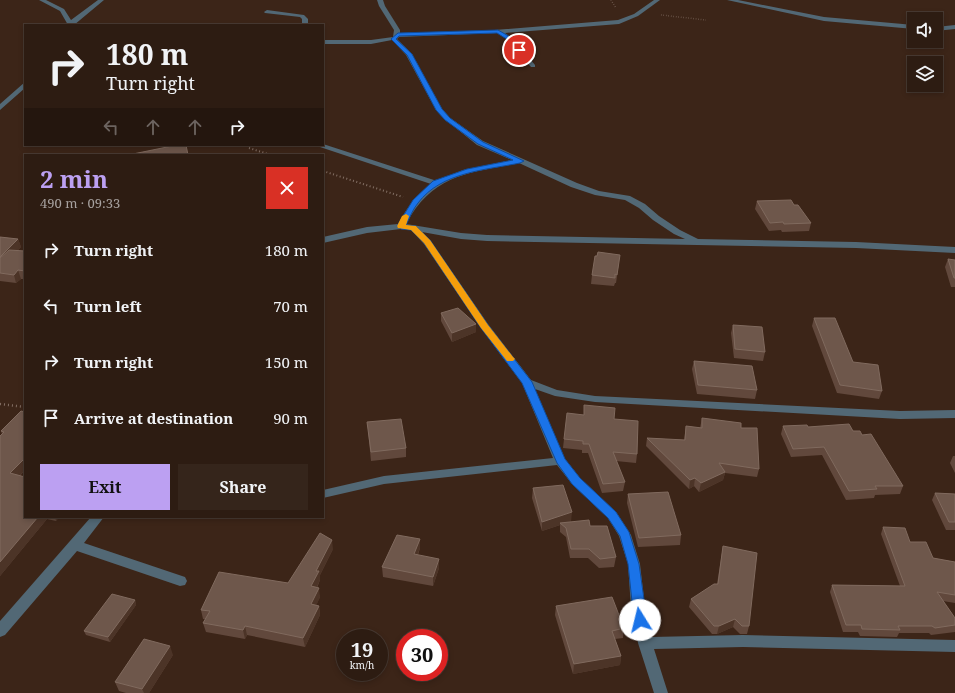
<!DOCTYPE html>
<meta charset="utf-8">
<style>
:root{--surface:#2d1c12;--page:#35251b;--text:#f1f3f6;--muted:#a7a19f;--line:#483a32;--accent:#bca0f2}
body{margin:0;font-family:"Noto Serif",serif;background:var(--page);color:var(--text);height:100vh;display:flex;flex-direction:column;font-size:15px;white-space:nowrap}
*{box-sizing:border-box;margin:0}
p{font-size:13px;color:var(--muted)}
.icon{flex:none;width:22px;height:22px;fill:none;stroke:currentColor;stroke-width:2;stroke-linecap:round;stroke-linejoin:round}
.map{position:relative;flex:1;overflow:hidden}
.drawer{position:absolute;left:24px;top:154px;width:300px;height:364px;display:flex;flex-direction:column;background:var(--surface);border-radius:0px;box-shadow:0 2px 6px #0003,0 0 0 1px var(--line)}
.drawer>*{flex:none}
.hud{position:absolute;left:24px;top:24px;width:300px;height:122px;border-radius:0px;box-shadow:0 2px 6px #0003,0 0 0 1px var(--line);background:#2d1c12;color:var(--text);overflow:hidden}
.controls{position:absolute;left:907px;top:12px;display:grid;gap:8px}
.controls a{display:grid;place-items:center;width:36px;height:36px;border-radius:0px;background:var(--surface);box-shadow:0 2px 6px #0003,0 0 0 1px var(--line);font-size:20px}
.speed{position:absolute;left:336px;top:629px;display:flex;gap:8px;font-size:20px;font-weight:700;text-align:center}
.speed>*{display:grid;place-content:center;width:52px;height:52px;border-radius:50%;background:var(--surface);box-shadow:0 2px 6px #0003,0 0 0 1px var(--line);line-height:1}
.speed small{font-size:10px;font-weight:400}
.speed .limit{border:6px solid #d22;background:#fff;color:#111}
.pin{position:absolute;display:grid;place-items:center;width:34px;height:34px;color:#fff;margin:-17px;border:2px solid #fff;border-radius:50%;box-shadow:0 1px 4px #0007}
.me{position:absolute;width:44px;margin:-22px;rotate:351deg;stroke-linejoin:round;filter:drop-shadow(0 0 3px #0008)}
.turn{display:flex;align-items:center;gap:14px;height:84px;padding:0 16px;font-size:18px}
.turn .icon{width:52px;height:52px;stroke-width:2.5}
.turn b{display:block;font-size:28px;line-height:34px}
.lanes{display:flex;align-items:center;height:38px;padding:0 16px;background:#0003;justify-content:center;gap:20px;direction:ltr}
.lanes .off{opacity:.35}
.round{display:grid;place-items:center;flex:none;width:42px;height:42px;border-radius:0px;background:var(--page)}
.head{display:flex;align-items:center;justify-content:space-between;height:68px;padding:0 16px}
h1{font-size:24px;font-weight:700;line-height:30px;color:var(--accent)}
.primary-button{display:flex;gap:8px;margin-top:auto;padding:8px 16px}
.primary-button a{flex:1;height:46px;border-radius:0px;background:var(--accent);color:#111;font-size:16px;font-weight:700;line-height:46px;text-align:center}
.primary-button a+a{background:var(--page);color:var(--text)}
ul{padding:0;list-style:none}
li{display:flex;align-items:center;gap:12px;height:56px;padding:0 16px}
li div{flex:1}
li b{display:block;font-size:15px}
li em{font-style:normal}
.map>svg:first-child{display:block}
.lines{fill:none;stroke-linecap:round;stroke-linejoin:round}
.path-far2{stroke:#847065;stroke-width:1.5;stroke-dasharray:0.5 2;stroke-linecap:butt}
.path-far1{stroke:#847065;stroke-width:2;stroke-dasharray:1 2.5;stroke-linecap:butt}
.path{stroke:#847065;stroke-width:2.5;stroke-dasharray:1 3;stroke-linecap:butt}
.minor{fill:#526875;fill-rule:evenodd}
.wall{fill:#61483c}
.shaded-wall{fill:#4c3427}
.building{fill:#6e574b;stroke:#806a5e}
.route{fill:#1a73e8;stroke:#114b97}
.slow{fill:#f59e0b}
</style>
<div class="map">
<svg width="955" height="693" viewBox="0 0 955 693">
<rect width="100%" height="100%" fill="#3c2518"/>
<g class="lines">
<path class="path-far2" d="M611,0L616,8
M661,15L706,20"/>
<path class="path-far1" d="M166,145L169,155
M249,148L271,155
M323,171L403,197"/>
<path class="path" d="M0,404L25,407"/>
<path class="minor" d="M39,0H46L64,9L71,20L98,0H104L74,25H68L60,11Z
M377,0H383L385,6L400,30V33L482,31L618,20L634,14L654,0H660L638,16L619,24L505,33L512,38L535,65V67H531L508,40L498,33L399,37L397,39L412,54L442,109L450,118L483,141L577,183L599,191L630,196L645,204L659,216L680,230L698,239L856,242L955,247V253L856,248L487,241L461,239L422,232L430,240L488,324L531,380L557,390L595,396L900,411L955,410V418L900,419L595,402L555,396L535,389L565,459L580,478L616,512L631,535L640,564L645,608L651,637L743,635L955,640V652L743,647L654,649L668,693H654L638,643L631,608L628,564L619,536L608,518L572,484L557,465L384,484L323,498V490L384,476L553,458L522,383L481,328L424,244L411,230L401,229L367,233L323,243V237L367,227L398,224C407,208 416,195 431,184L314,145L323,144L437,181L463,170L512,160L477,145L446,120L436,110L406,55L392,40L371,44H323V40H371L393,37L394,30L379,6ZM519,163L571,187L595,195L625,200L639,208L653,220L674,234L685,239L487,235L461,233L406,224C433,174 468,173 519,163Z
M727,0H738L824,17L914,25V29L824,21Z
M267,10L304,15L308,19V25H302V19L300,17L265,13L264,12Z
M955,25V29L936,31V27Z
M25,82V88L0,110V104Z
M91,517H104L84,543L185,577L187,581L185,585L180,586L77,551L5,635L0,637V621Z"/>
</g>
<path class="wall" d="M757,201L794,205L811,223L809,231L782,232L781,230L769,231L755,209Z
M0,237L18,239L21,247L17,251H25V279H21L16,283L0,281Z
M948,259L955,260V287H951L945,267Z
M619,263L616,283H615L614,286L591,284L592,275Z
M441,313L476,324V332L452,342L441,321Z
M814,318L853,362L882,391L879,399L837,393L812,326Z
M733,325L765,352L763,361L734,358L731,333Z
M694,361L757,390L755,399L697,394L692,369Z
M25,412V470L20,476L25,517H59L56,521L47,519L0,576V436L2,434L1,431Z
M702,418L741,428L759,469L757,477L725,473L723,480L699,492L694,486L689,489L646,446L647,438L684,440L686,426L700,428Z
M614,419L637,454L636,463L616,461L625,482L623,491L602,493L588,453H582V450L563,448L564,439Z
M783,426L808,427L853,431L862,435L903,486L900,494L875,495L874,498L846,500L822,455L791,457L781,434Z
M368,431L406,448V457L371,461Z
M953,456H955V473L950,463Z
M533,488L571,522L590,526L616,557L614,567L599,568L588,558H570L566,537L560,532V525L542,531L532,498Z
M935,493L955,494V530H946L932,500Z
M628,494L681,535L680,545L638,547L627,503Z
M883,527L910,542L933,558L955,562V603L943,601L955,618V632L931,635L929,633H899L897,637L860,636L858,632H843L830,592L832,585L900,586L881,534Z
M420,539V548L418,555L439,568L433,586L383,577L382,567Z
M723,546L749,626L747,634H740L733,627L717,634H712L689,607L691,599L717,584Z
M333,549L320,575V580L317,588L320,597L316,605L319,606L320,615L305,647L247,635L245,639L206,632L203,623L206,619H203L201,610L288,583Z
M135,600L136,605L110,642L86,635L84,631Z
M556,606L624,628L623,638L615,639L621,656L620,665L573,674L555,615Z
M173,655L149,693H126L119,691L115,682Z"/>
<path class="shaded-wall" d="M18,239L21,247L1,268L0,257Z
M18,270L21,279L16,283L14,275Z
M476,324V332L452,342V333Z
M25,458V470L13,482L10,473Z
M725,472L723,480L699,492L701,483Z
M695,478L694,486L689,489L690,480Z
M572,512L571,522L560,523V525L542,531V522Z
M38,517H46L47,519L0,576V562Z
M55,517H59L56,521Z
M420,539V548L414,563V554Z
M332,540L333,549L320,575V580L313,595L311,586L316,571Z
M439,559V568L433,586V577Z
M319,588L320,597L313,613L311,604Z
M135,600L136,605L110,642L108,637Z
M319,606L320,615L305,647L303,638Z
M735,619L733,627L717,634L719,626Z
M245,626L247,635L245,639L243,630Z
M170,646L173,655L149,693H144L142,689Z
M621,656L620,665L573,674L574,664Z"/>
<path class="building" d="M177,145H186L188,155H128Z
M791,200L794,205H798L811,223L784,224L783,222L770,223L757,201Z
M0,237L18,239L0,257Z
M9,250L25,251V271L18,270L14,275L0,273V258Z
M598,252L620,255L617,275L615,274V278L592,275L595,256H597Z
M948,259L955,260V278H954Z
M458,308L476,324L452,333L441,313Z
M814,318H835L853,362L878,365L882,391L840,385Z
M733,325L762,327L765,352L735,349Z
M694,361L752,366L757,390L698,385Z
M584,405L615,408L614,419L638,421L637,454L613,452L625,482L603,484L589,444H583V441L564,439L567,413L584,415Z
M21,411L25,412V458L10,473L25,477V517H38L0,562V436L4,432L1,431Z
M702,418L741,423V428H757L759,469L719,463L725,472L701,483L695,478L690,480L647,438L685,440L686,426L702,428Z
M401,419L406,448L371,452L367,422Z
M849,424L853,431H860L862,435L871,434L903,486H875L877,489L849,491L824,447L793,449L783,426L807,425L808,427Z
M563,485L572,512L542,522L533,488Z
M668,492L681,535L639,538L628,494Z
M935,493L955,494V522H949Z
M589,520L590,526H607L616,557L600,559L589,549H571L566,528L560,523Z
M883,527L905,528L910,542H926L933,558L955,562V595L937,592L955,618V625L935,628L932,626H898L900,630L862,629L861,625H846L832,585L905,586Z
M320,533L332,540L316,571H319L311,586L319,588L311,604L319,606L303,638L245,626L243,630L203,623L210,611L201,610L219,572L288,583Z
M397,535L420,539L414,554L439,559L433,577L382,567Z
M723,546L757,553L749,626H742L735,619L719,626H714L691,599L714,584H718Z
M112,594L135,600L108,637L84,631Z
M612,597L624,628L612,631L621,656L574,664L556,606Z
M144,639L170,646L142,689L115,682Z"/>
<path class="route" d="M498,30L512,38L521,48V51H517L508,40L497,33L399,36L396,39L412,54L442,109L450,118L483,142L524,161L520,163C486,170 441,172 418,203C413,209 410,217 406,225L416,226L430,240L488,325L532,382L565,459L580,478L616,512L629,532L639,564L647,620L645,623L640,625L636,623L634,620L628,564L620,536L608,518L572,484L557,463L522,383L481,328L424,243L411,230L401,229L397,226L413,200L433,181L467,169L513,160L478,144L445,120L436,110L407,55L391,39L398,33Z"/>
<path class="slow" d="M406,214L409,216L406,225L416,226L430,240L488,325L513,357L515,359L513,361H507L481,328L424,243L411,230L398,228L397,226L402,216Z"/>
</svg>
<div class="controls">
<a><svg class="icon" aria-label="sound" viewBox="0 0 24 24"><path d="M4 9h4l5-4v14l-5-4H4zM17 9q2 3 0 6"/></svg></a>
<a><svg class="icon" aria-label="layers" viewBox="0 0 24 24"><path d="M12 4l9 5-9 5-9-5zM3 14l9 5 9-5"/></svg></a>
</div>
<div class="speed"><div>19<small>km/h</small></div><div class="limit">30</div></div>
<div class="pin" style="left:519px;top:50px;background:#d93025"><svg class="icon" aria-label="arrive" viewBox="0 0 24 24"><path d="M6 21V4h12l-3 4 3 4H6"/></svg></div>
<svg class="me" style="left:640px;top:620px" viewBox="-20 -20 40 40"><circle r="19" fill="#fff"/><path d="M0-13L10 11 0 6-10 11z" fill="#1a73e8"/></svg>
<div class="hud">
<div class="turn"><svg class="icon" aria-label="right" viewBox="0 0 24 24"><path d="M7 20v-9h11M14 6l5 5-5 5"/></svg><div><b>180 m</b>Turn right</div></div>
<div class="lanes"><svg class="icon off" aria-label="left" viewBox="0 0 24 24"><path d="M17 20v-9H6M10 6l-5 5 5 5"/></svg><svg class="icon off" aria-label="ahead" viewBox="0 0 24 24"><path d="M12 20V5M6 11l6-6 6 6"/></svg><svg class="icon off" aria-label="ahead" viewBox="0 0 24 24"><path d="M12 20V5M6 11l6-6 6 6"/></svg><svg class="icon" aria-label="right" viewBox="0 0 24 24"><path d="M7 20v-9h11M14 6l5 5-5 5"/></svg></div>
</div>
<section class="drawer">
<div class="head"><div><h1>2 min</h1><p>490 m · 09:33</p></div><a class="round" style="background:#d93025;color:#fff"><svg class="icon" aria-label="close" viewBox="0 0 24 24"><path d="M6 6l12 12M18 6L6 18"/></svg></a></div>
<ul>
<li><svg class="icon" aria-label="right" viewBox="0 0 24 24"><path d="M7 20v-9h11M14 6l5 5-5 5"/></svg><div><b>Turn right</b></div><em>180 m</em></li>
<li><svg class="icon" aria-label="left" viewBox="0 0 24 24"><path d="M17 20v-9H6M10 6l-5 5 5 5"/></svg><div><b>Turn left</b></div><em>70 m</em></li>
<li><svg class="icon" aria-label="right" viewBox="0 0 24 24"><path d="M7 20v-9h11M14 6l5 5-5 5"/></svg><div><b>Turn right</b></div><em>150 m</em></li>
<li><svg class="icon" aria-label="arrive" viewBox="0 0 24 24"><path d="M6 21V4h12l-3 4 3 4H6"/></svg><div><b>Arrive at destination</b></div><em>90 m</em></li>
</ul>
<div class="primary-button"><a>Exit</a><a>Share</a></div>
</section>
</div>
